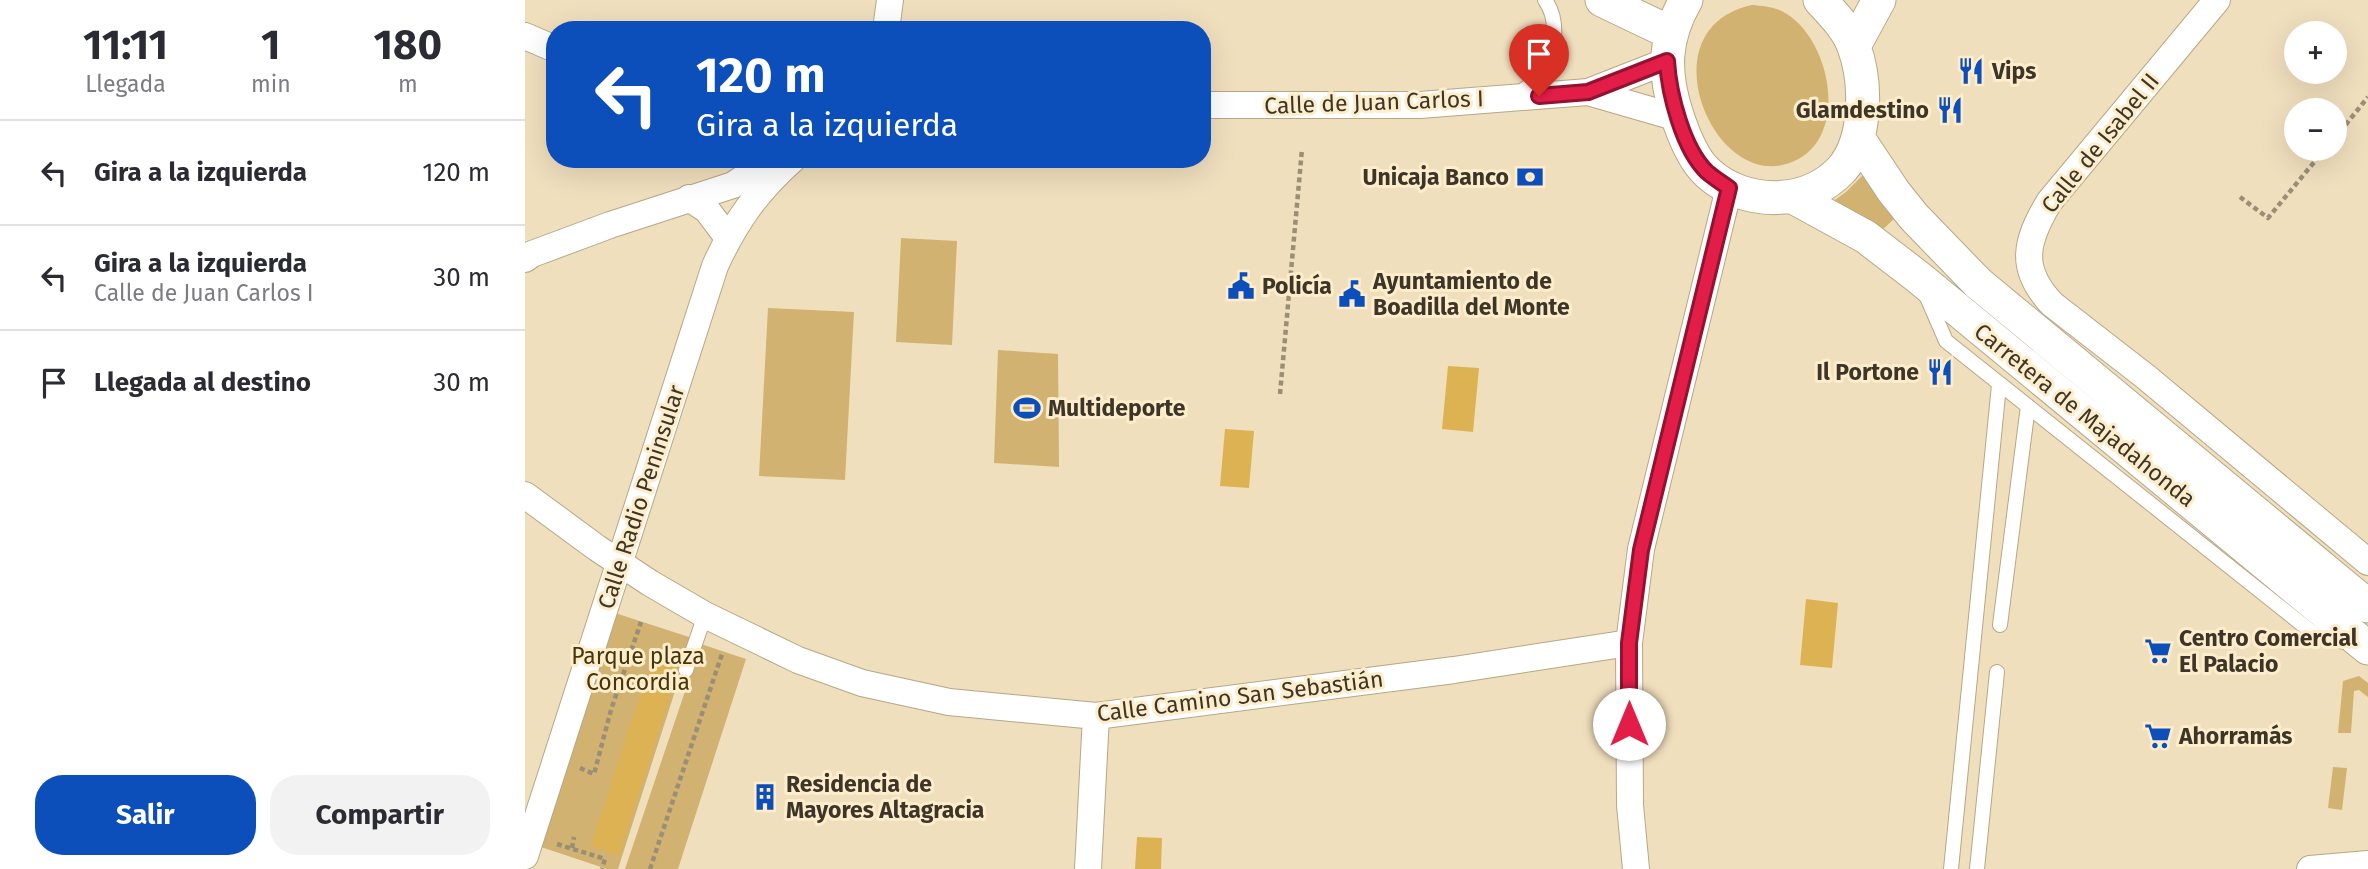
<!DOCTYPE html>
<html lang="es">
<meta charset="utf-8">
<style>
:root{--surface:#fff;--page:#f2f2f3;--text:#2b2b33;--muted:#7c7c81;--line:#e1e1e2;--accent:#0d4fba}
body{margin:0;font-family:"Fira Sans",sans-serif;background:var(--page);color:var(--text);height:100vh;display:flex;flex-direction:column;font-size:26px;white-space:nowrap}
*{box-sizing:border-box;margin:0}
p{font-size:23px;color:var(--muted)}
.icon{flex:none;width:38px;height:38px;fill:none;stroke:currentColor;stroke-width:2;stroke-linecap:round;stroke-linejoin:round}
.map{position:relative;flex:1;overflow:hidden}
.drawer{display:flex;flex-direction:column;background:var(--surface);width:525px}
.drawer>*{flex:none}
.banner{position:absolute;left:21px;top:21px;width:665px;height:147px;border-radius:28px;box-shadow:0 7px 28px #0002;background:#0d4fba;color:#fff;overflow:hidden}
.controls{position:absolute;left:1759px;top:21px;display:grid;gap:14px}
.controls a{display:grid;place-items:center;width:63px;height:63px;border-radius:50%;background:var(--surface);box-shadow:0 7px 28px #0002;font-size:35px}
.pin{position:absolute;display:grid;place-items:center;width:60px;height:60px;color:#fff;margin:-72px -30px;border-radius:50% 50% 50% 0;rotate:-45deg;box-shadow:0 0 7px #0007}
.pin .icon{rotate:45deg}
.me{position:absolute;width:77px;margin:-38px;rotate:0deg;stroke-linejoin:round;filter:drop-shadow(0 0 5px #0008)}
.turn{display:flex;align-items:center;gap:24px;height:147px;padding:0 35px;font-size:32px}
.turn .icon{width:91px;height:91px;stroke-width:2.5}
.turn b{display:block;font-size:49px;line-height:60px}
.eta{display:flex;justify-content:space-evenly;align-items:center;height:119px;text-align:center}
.eta b{font-size:42px;font-weight:700;line-height:49px}
.cta{display:flex;gap:14px;margin-top:auto;padding:14px 35px}
.cta a{flex:1;height:80px;border-radius:28px;background:var(--accent);color:#fff;font-size:28px;font-weight:700;line-height:80px;text-align:center}
.cta a+a{background:var(--page);color:var(--text)}
ul{padding:0;list-style:none}
li{display:flex;align-items:center;gap:21px;height:105px;padding:0 35px;border-top:2px solid var(--line)}
li div{flex:1}
li b{display:block;font-size:26px}
li em{font-style:normal}
main{display:flex;flex:1;min-height:0}
.map>svg:first-child{display:block}
.green{fill:#d1b271}
.water{fill:#ddb253}
.lines{fill:none;stroke-linecap:round;stroke-linejoin:round}
.service-casing{stroke:#b7a786;stroke-width:16}
.minor-casing{stroke:#b7a786;stroke-width:28}
.tertiary-casing{stroke:#b7a786;stroke-width:35}
.path{stroke:#9a8e76;stroke-width:4.5;stroke-dasharray:5 3.5;stroke-linecap:butt}
.service{stroke:#fff;stroke-width:14}
.minor{stroke:#fff;stroke-width:26}
.tertiary{stroke:#fff;stroke-width:33}
.route-casing{stroke:#92132f;stroke-width:18}
.route{stroke:#e11d48;stroke-width:12}
.labels{text-anchor:middle;stroke-width:6;stroke-linejoin:round;paint-order:stroke}
.poi-label{font-size:23px;font-weight:bold;fill:#3c3528;stroke:#feedca;text-anchor:start}
.street-label{font-size:23px;fill:#3c3528;stroke:#feedca}
.park-label{font-size:23px;fill:#46340a;stroke:#feedca}
</style>
<main>
<section class="drawer">
<div class="eta">
<div><b>11:11</b><p>Llegada</p></div>
<div><b>1</b><p>min</p></div>
<div><b>180</b><p>m</p></div>
</div>
<ul>
<li><svg class="icon" aria-label="left" viewBox="0 0 24 24"><path d="M17 20v-9H6M10 6l-5 5 5 5"/></svg><div><b>Gira a la izquierda</b></div><em>120 m</em></li>
<li><svg class="icon" aria-label="left" viewBox="0 0 24 24"><path d="M17 20v-9H6M10 6l-5 5 5 5"/></svg><div><b>Gira a la izquierda</b><p>Calle de Juan Carlos I</p></div><em>30 m</em></li>
<li><svg class="icon" aria-label="arrive" viewBox="0 0 24 24"><path d="M6 21V4h12l-3 4 3 4H6"/></svg><div><b>Llegada al destino</b></div><em>30 m</em></li>
</ul>
<div class="cta"><a>Salir</a><a>Compartir</a></div>
</section>
<div class="map">
<svg width="1843" height="869" viewBox="0 0 1843 869">
<rect width="100%" height="100%" fill="#f0dfbd"/>
<path class="green" d="M1227,5C1239,6 1251,7 1262,14C1310,45 1326,150 1257,165C1184,181 1123,27 1227,5Z
M1338,175L1369,219L1354,233L1307,202L1321,192Z
M376,238L432,241L427,345L371,342Z
M243,308L329,312L320,480L234,476Z
M473,350L533,354L534,467L469,463Z
M87,612L167,638L93,869H82L13,846Z
M176,644L221,659L153,869H100Z
M1834,676L1843,683V697L1834,690L1829,691L1826,733H1813L1818,681Z
M1808,767L1822,768L1817,810L1803,808Z"/>
<path class="water" d="M923,366L954,368L948,432L917,429Z
M700,429L729,431L724,488L695,486Z
M1281,599L1313,603L1307,668L1275,665Z
M130,649L157,659L94,855L66,846Z
M612,837L637,838L636,869H610Z"/>
<g class="lines">
<defs>
<path id="service" d="M992,95C999,89 1008,84 1013,77C1031,57 1035,21 1020,0
M1401,295L1421,341L1793,637L1824,643
M1475,625L1503,406
M161,670L180,615
M1426,869L1474,385
M1452,869L1472,672"/>
<path id="minor" d="M1692,0L1524,202C1501,241 1493,268 1527,304L1621,377L1843,562
M361,30L365,0
M0,36L30,49
M1063,92L1153,118
M677,105H895L1063,92L1142,61
M164,198L182,210L203,238
M0,259L7,254L85,225L208,185L229,171L236,159
M0,495L72,548L125,583L180,615L273,660L337,683L424,702L571,716L929,670L1104,643
M0,856L190,266C210,222 232,191 268,159
M563,869L571,716
M1111,869L1105,805L1104,643L1116,549L1204,188
M1785,869L1843,864"/>
<path id="tertiary" d="M1077,0L1146,33
M1161,0C1139,38 1138,71 1151,112C1157,131 1167,159 1183,173C1219,206 1282,207 1317,169C1342,140 1342,82 1329,47C1323,29 1308,14 1295,0
M1329,46L1354,0
M1333,138L1369,192L1389,217L1453,283L1843,606
M1268,197L1341,237L1393,277L1843,648"/>
</defs>
<use href="#service" class="service-casing"/>
<use href="#minor" class="minor-casing"/>
<use href="#tertiary" class="tertiary-casing"/>
<path class="path" d="M1791,104L1798,110
M1810,121L1818,128
M1810,138L1843,97
M1715,197L1743,218L1800,149
M755,394L777,149
M55,768L69,774L86,710L116,622
M32,844L80,859L77,869
M47,848L49,837
M125,869L197,654"/>
<use href="#service" class="service"/>
<use href="#minor" class="minor"/>
<use href="#tertiary" class="tertiary"/>
</g>
<g class="lines">
<defs>
<path id="route" d="M1014,96L1063,92L1142,61C1144,94 1158,149 1182,172C1189,178 1197,183 1204,188L1116,550L1104,643V724"/>
</defs>
<use href="#route" class="route-casing"/>
<use href="#route" class="route"/>
</g>
<defs>
<symbol id="restaurant-bare" viewBox="-9 -9 18 18"><path d="M-5-6h1v4h1v-4h1v4h1v-4h1v5L-1.5 .5V6h-2V.5L-5-1ZM5-6V6H3V1.5H1.5Q1.5-4 5-6Z" fill="#0d4fba" stroke="#feedca" stroke-width="2.5" paint-order="stroke"/></symbol>
<symbol id="bank-bare" viewBox="-9 -9 18 18"><path d="M-6-4H6V4H-6ZM0-2.3a2.3 2.3 0 1 0 0 4.6a2.3 2.3 0 1 0 0-4.6Z" fill="#0d4fba" stroke="#feedca" stroke-width="2.5" paint-order="stroke"/></symbol>
<symbol id="civic-bare" viewBox="-9 -9 18 18"><path d="M-.6-6.5H3V-4.5H.6V-3L4-1V1h2V6H-6V1h2V-1L-.6-3ZM-1.2 2.5V6h2.4V2.5Z" fill="#0d4fba" stroke="#feedca" stroke-width="2.5" paint-order="stroke"/></symbol>
<symbol id="stadium-bare" viewBox="-9 -9 18 18"><path d="M0-5a6.5 5 0 1 0 0 10a6.5 5 0 1 0 0-10ZM-3.5-1.8h7v3.6h-7Z" fill="#0d4fba" stroke="#feedca" stroke-width="2.5" paint-order="stroke"/></symbol>
<symbol id="supermarket-bare" viewBox="-9 -9 18 18"><path d="M-6-5.5h2.5l.6 2H6L4.5 2H-2.5L-4.4-4H-6ZM-1.5 3.2a1.3 1.3 0 1 0 .1 0ZM3 3.2a1.3 1.3 0 1 0 .1 0Z" fill="#0d4fba" stroke="#feedca" stroke-width="2.5" paint-order="stroke"/></symbol>
<symbol id="building-bare" viewBox="-9 -9 18 18"><path d="M-4-6H4V6H1V3H-1V6H-4ZM-2.5-4.3h1.7v1.8h-1.7ZM.8-4.3h1.7v1.8H.8ZM-2.5-1h1.7V.8h-1.7ZM.8-1h1.7V.8H.8Z" fill="#0d4fba" stroke="#feedca" stroke-width="2.5" paint-order="stroke"/></symbol>
</defs>
<g fill-rule="evenodd">
<use href="#restaurant-bare" x="1427" y="52" width="38" height="38"/>
<use href="#restaurant-bare" x="1406" y="91" width="38" height="38"/>
<use href="#bank-bare" x="986" y="158" width="38" height="38"/>
<use href="#civic-bare" x="697" y="267" width="38" height="38"/>
<use href="#civic-bare" x="808" y="275" width="38" height="38"/>
<use href="#restaurant-bare" x="1396" y="353" width="38" height="38"/>
<use href="#stadium-bare" x="483" y="389" width="38" height="38"/>
<use href="#supermarket-bare" x="1614" y="632" width="38" height="38"/>
<use href="#supermarket-bare" x="1614" y="717" width="38" height="38"/>
<use href="#building-bare" x="221" y="778" width="38" height="38"/>
</g>
<g class="labels">
<g class="poi-label">
<text x="1467" y="79">Vips</text>
<text x="1404" y="118" text-anchor="end">Glamdestino</text>
<text x="984" y="185" text-anchor="end">Unicaja Banco</text>
<text x="848" y="289">Ayuntamiento de<tspan x="848" dy="26">Boadilla del Monte</tspan></text>
<text x="737" y="294">Policía</text>
<text x="1394" y="380" text-anchor="end">Il Portone</text>
<text x="523" y="416">Multideporte</text>
<text x="1654" y="646">Centro Comercial<tspan x="1654" dy="26">El Palacio</tspan></text>
<text x="1654" y="744">Ahorramás</text>
<text x="261" y="792">Residencia de<tspan x="261" dy="26">Mayores Altagracia</tspan></text>
</g>
<g class="street-label">
<text transform="translate(849 102) rotate(-2)" y="8">Calle de Juan Carlos I</text>
<text transform="translate(1575 143) rotate(-51)" y="8">Calle de Isabel II</text>
<text transform="translate(1560 415) rotate(39)" y="8">Carretera de Majadahonda</text>
<text transform="translate(116 497) rotate(-72)" y="8">Calle Radio Peninsular</text>
<text transform="translate(715 696) rotate(-7)" y="8">Calle Camino San Sebastián</text>
</g>
<g class="park-label">
<text x="113" y="664">Parque plaza<tspan x="113" dy="26">Concordia</tspan></text>
</g>
</g>
</svg>
<div class="controls">
<a>+</a>
<a>−</a>
</div>
<div class="pin" style="left:1014px;top:96px;background:#d93025"><svg class="icon" aria-label="arrive" viewBox="0 0 24 24"><path d="M6 21V4h12l-3 4 3 4H6"/></svg></div>
<svg class="me" style="left:1104px;top:724px" viewBox="-20 -20 40 40"><circle r="19" fill="#fff"/><path d="M0-13L10 11 0 6-10 11z" fill="#e11d48"/></svg>
<div class="banner">
<div class="turn"><svg class="icon" aria-label="left" viewBox="0 0 24 24"><path d="M17 20v-9H6M10 6l-5 5 5 5"/></svg><div><b>120 m</b>Gira a la izquierda</div></div>
</div>
</div>
</main>
